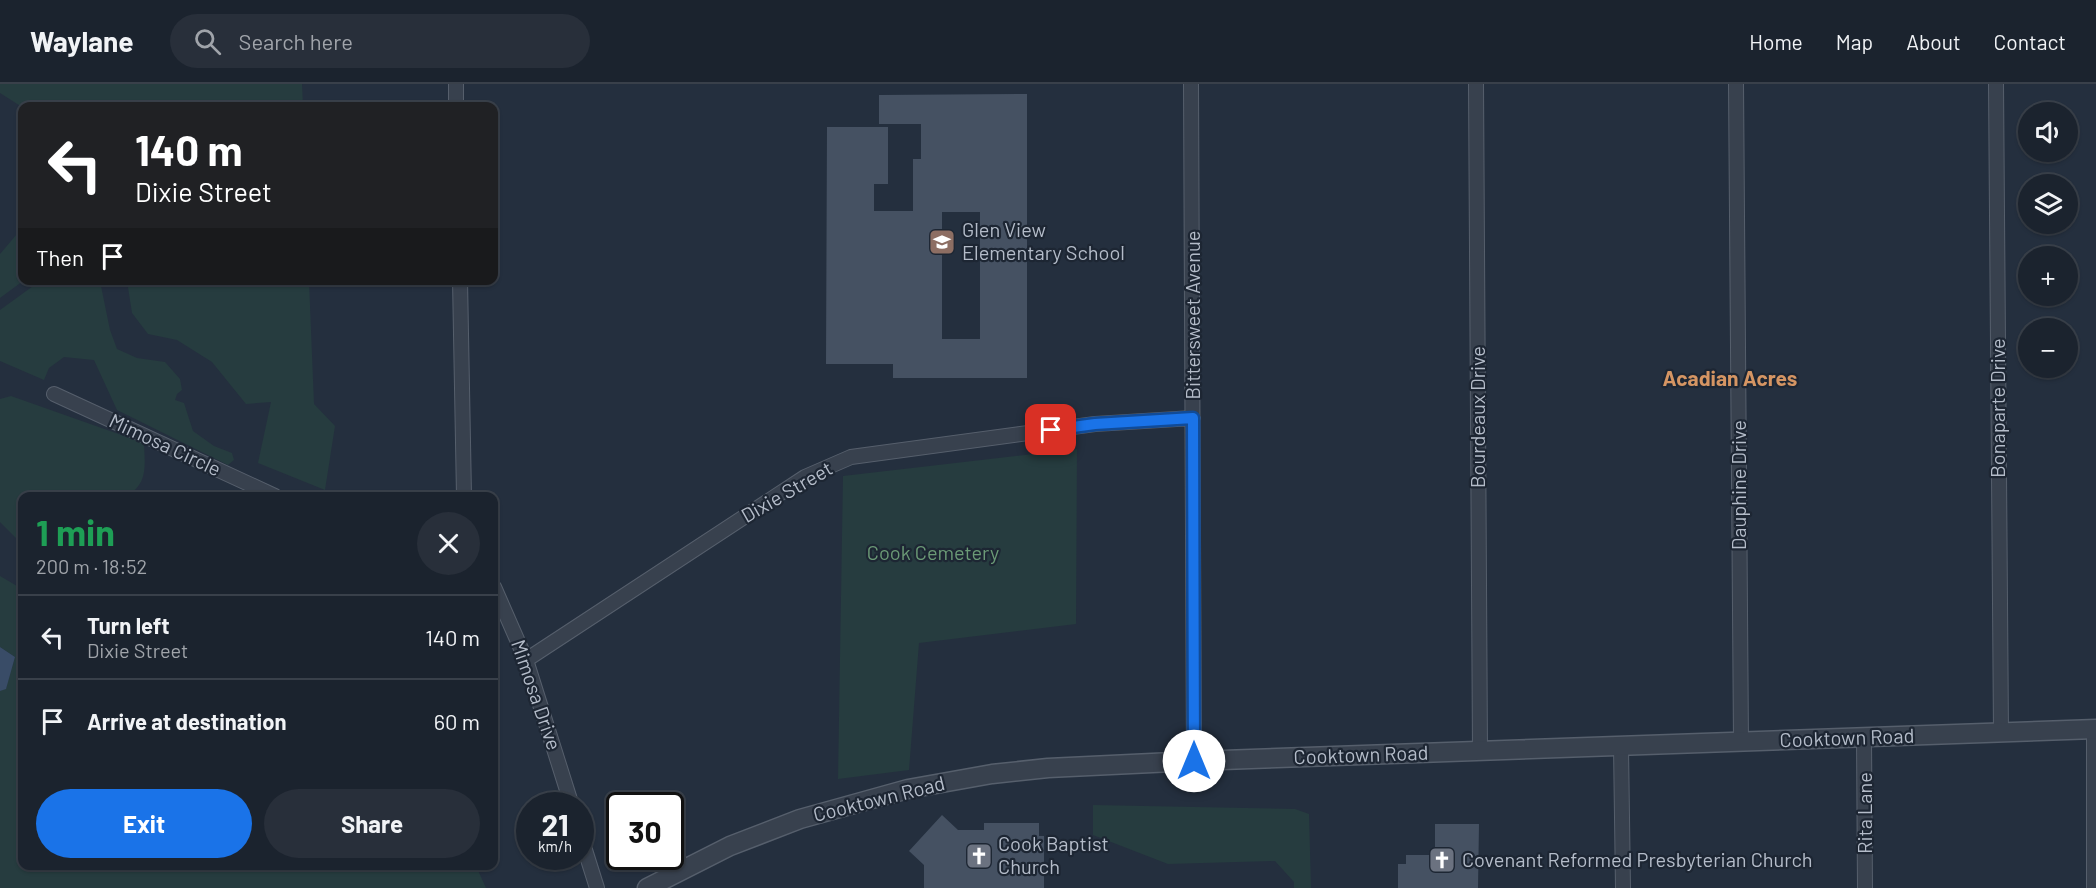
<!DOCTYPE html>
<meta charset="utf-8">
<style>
:root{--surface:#1b232e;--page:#282f3a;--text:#f1f3f6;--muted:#a0a4aa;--line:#39404a;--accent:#1a73e8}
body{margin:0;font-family:Barlow,sans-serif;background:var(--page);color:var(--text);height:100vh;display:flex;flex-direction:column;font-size:22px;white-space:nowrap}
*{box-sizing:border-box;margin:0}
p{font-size:20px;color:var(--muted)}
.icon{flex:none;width:33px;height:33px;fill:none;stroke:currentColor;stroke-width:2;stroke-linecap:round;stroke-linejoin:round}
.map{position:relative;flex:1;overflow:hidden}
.panel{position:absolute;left:18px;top:408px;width:480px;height:378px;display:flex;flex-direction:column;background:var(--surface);border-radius:12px;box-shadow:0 2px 4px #0004,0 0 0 2px var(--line)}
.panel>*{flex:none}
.top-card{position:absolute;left:18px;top:18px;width:480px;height:183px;border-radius:12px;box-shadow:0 2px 4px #0004,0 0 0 2px var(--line);background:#202124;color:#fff;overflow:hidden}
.tools{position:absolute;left:2018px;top:18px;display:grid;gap:12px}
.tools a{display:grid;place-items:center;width:60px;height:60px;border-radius:50%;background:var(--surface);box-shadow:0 2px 4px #0004,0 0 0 2px var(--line);font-size:30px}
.speed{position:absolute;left:516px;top:708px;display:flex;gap:12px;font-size:30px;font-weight:700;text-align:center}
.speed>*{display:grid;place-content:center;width:78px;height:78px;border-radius:50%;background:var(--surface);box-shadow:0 2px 4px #0004,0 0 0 2px var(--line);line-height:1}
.speed small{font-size:15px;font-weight:400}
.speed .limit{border:3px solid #111;border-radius:9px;background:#fff;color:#111}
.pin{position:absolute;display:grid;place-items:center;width:51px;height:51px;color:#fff;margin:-26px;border-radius:12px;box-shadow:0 3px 9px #0006}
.me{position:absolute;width:66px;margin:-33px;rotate:0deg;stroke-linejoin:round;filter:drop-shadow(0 0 4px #0008)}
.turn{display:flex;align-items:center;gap:21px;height:126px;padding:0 18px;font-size:27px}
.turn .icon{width:78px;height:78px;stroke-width:2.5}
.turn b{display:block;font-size:42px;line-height:51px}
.then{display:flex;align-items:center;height:57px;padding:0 18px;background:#0003;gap:12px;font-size:22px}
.round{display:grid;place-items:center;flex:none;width:63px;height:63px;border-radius:32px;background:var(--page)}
.head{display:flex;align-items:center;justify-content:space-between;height:102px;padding:0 18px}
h1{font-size:36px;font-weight:700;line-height:45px;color:#1e9e55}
.cta{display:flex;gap:12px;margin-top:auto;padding:12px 18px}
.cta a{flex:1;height:69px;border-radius:36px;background:var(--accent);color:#fff;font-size:24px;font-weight:700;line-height:69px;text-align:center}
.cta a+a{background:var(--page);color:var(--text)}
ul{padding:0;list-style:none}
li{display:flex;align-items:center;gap:18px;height:84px;padding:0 18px;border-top:2px solid var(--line)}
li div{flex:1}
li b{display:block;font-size:22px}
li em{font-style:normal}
header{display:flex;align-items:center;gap:36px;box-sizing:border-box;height:84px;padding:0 30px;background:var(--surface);border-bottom:2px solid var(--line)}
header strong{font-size:28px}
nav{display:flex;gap:33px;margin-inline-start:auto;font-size:21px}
.search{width:420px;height:54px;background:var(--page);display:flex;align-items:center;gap:15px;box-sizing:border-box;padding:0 21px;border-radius:33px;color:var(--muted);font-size:22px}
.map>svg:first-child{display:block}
.green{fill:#263c3f}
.water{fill:#394c67}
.building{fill:#455162;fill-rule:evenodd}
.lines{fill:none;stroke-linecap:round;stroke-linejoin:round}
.minor-casing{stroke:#565f6c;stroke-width:16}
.tertiary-casing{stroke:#565f6c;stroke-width:21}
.minor{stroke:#38414e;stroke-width:14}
.tertiary{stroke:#38414e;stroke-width:18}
.route-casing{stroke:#114b97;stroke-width:15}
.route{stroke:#1a73e8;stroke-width:10}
.labels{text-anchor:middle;stroke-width:4.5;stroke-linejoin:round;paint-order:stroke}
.poi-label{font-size:20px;fill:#b4bcc9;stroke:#1d2633;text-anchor:start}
.street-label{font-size:20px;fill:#b4bcc9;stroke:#1d2633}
.park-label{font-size:20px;fill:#6b9a76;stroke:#1d2633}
.neighbourhood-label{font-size:21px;font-weight:bold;fill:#d59563;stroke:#1d2633}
</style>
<header>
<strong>Waylane</strong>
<div class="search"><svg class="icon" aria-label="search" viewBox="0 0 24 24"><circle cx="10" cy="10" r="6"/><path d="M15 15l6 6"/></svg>Search here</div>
<nav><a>Home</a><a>Map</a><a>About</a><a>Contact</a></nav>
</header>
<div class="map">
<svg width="2096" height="804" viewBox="0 0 2096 804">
<rect width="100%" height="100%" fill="#242f3e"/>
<path class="green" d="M0,0H302L303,22L22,23L0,9Z
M22,148L23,197L0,214V170L17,150Z
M40,197H100L110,246L117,265L137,274L165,278L180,295L182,306L177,310L175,316L184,319L193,347L214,362L232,369L234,376L228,381L117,326L94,276L64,273L49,284L44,296L0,277V226Z
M127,197H309L314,320L335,342L325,406L258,379L271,318L246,320L212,278L177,256L148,250L132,229Z
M11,312L144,359C145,382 148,401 126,412H22V460L0,438V315Z
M1077,365L1076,540L919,559L909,686L838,695L843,392Z
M0,492L22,505V782H476L486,804H0V607L6,604L15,573L0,563Z
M1093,721L1295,725L1309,730L1311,804H1294V798L1275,777L1168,780L1093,751Z"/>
<path class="water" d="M0,563L15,573L6,605L0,607Z"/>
<path class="building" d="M1027,10V294H893V280H826L827,43H888V100H874V127H913V75H921V40H879V11ZM942,128H980V255H942Z
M942,731L958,746H984V739H1039V752H1044V804H924V781L909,767Z
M1435,740H1479L1478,804H1398V780H1406V771H1435Z"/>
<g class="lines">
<defs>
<path id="minor" d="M456,0V22
M1191,0L1194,677
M1476,0L1480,667
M1736,0L1741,658
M1996,0L2001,648
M460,196L464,412
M54,310L275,412
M494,503L526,576L572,722
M526,576L805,393L851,373L1095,340L1193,334
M2094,645V804
M1864,653L1865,804
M1621,663L1623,804
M580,750L597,804"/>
<path id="tertiary" d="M647,804L730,762L800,735L908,705L992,690L1048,684L1194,677L2096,645"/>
</defs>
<use href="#minor" class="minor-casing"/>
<use href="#tertiary" class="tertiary-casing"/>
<use href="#minor" class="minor"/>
<use href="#tertiary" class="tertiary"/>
</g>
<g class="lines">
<defs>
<path id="route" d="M1051,346L1095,340L1193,334L1194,677"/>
</defs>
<use href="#route" class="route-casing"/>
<use href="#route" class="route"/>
</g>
<defs>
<symbol id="school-square" viewBox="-11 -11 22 22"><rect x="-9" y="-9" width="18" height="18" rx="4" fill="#8d6e63" stroke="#1d2633"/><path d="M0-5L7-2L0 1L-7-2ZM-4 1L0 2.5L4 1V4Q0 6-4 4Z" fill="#fff"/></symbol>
<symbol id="church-square" viewBox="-11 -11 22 22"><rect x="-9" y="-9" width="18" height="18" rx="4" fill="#6b7280" stroke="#1d2633"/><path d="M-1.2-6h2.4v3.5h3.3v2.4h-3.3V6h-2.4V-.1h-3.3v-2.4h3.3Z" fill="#fff"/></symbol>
</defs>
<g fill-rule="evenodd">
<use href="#school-square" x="927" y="143" width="30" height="30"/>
<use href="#church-square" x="964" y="757" width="30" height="30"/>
<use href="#church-square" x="1427" y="761" width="30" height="30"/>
</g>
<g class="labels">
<g class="poi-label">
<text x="962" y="153">Glen View<tspan x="962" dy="23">Elementary School</tspan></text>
<text x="998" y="767">Cook Baptist<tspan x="998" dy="23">Church</tspan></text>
<text x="1462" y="783">Covenant Reformed Presbyterian Church</text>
</g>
<g class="street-label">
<text transform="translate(1193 231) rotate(-90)" y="7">Bittersweet Avenue</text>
<text transform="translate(1998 324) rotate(-90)" y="7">Bonaparte Drive</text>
<text transform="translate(1478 333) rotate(-90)" y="7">Bourdeaux Drive</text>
<text transform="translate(165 361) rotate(25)" y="7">Mimosa Circle</text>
<text transform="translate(1739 401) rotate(-90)" y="7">Dauphine Drive</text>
<text transform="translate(787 408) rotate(-30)" y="7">Dixie Street</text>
<text transform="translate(536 611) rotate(71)" y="7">Mimosa Drive</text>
<text transform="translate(1847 654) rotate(-2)" y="7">Cooktown Road</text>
<text transform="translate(1361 671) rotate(-2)" y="7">Cooktown Road</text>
<text transform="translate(879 715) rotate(-14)" y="7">Cooktown Road</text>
<text transform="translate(1865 729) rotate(-90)" y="7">Rita Lane</text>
</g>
<g class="park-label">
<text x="933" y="476">Cook Cemetery</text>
</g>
<g class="neighbourhood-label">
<text x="1730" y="302">Acadian Acres</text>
</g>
</g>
</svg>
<div class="tools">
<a><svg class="icon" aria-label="sound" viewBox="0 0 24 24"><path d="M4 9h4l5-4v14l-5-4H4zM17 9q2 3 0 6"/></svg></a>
<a><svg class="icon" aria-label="layers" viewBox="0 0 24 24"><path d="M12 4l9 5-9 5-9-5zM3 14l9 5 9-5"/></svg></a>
<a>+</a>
<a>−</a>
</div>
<div class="speed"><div>21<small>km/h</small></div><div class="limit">30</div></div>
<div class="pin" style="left:1051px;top:346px;background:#d93025"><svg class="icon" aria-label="arrive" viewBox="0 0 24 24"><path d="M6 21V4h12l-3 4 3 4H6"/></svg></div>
<svg class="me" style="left:1194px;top:677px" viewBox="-20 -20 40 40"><circle r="19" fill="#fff"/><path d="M0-13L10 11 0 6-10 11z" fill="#1a73e8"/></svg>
<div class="top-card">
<div class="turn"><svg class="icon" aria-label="left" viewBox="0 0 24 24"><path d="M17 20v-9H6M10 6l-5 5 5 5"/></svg><div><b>140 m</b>Dixie Street</div></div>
<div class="then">Then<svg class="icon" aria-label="arrive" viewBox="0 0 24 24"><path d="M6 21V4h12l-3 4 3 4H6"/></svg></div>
</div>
<section class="panel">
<div class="head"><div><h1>1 min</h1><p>200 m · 18:52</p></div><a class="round"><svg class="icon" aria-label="close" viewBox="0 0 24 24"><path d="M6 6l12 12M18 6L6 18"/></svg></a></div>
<ul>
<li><svg class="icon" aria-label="left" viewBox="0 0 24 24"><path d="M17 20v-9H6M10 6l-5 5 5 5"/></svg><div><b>Turn left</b><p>Dixie Street</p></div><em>140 m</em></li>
<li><svg class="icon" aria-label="arrive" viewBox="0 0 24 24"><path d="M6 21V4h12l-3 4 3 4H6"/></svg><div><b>Arrive at destination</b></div><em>60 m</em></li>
</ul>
<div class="cta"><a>Exit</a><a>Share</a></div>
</section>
</div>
